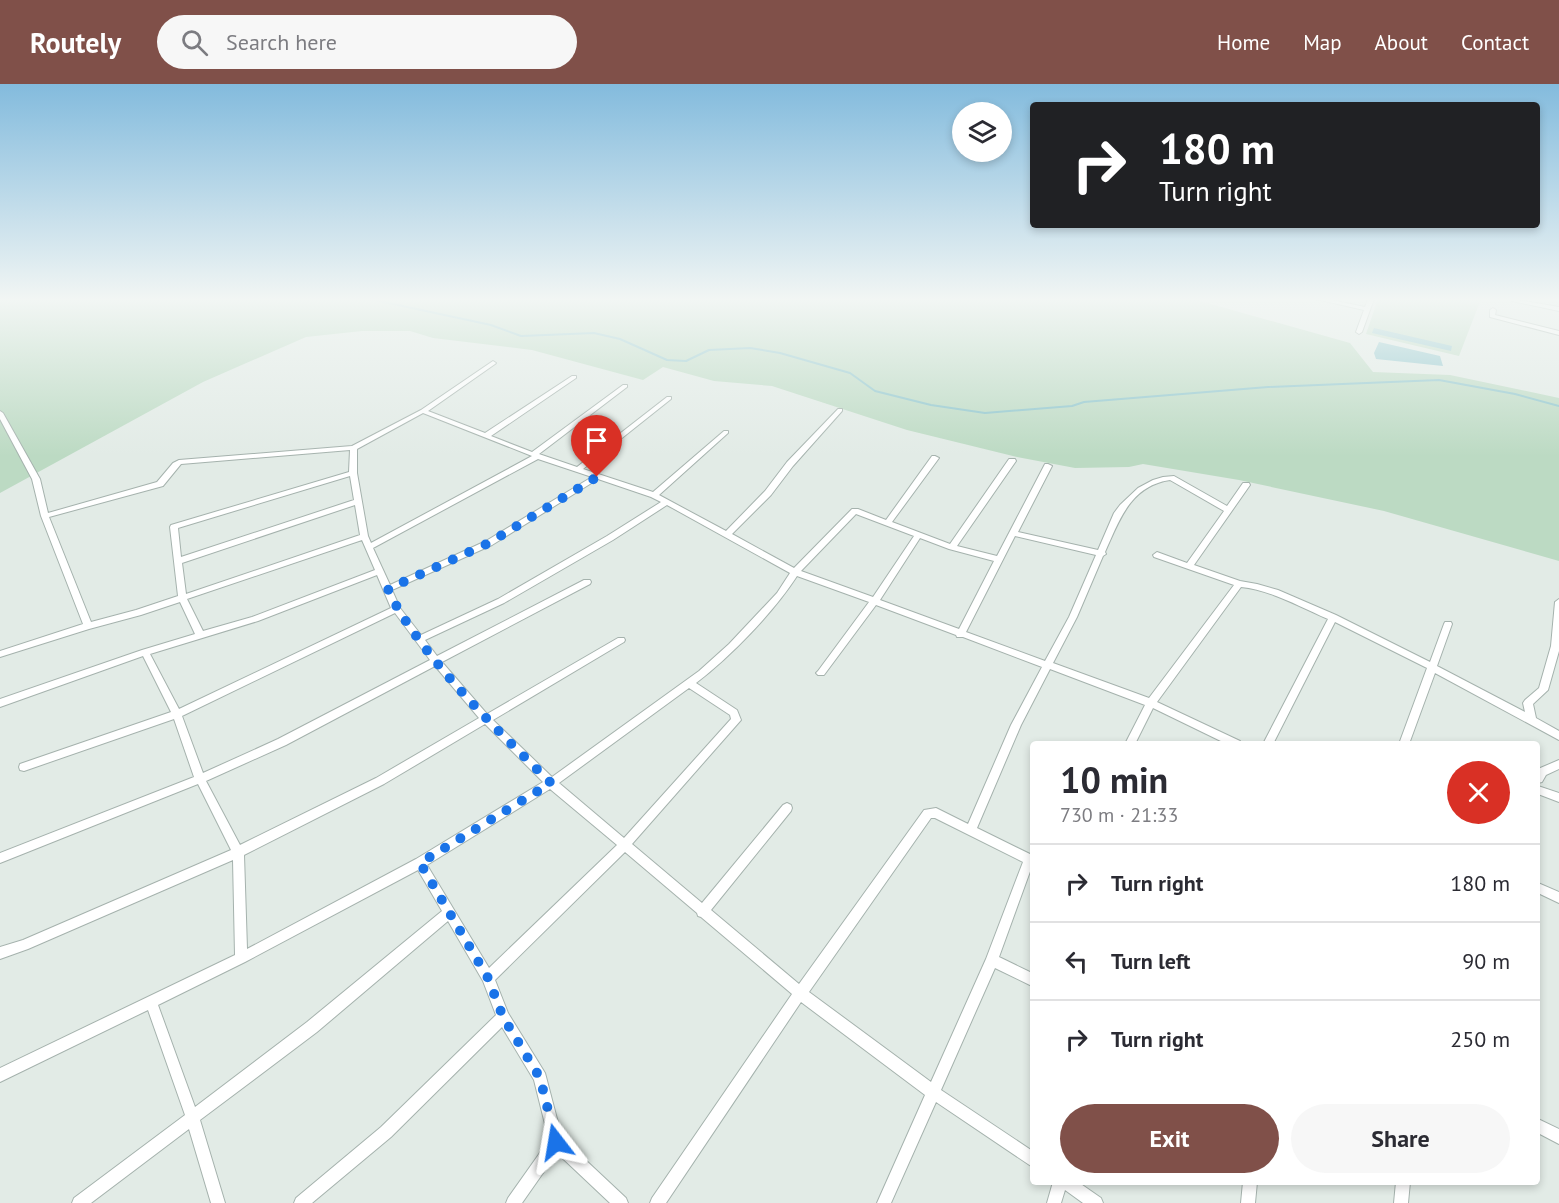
<!DOCTYPE html>
<meta charset="utf-8">
<style>
:root{--surface:#fff;--page:#f7f7f7;--text:#2b2b33;--muted:#7c7c81;--line:#e1e1e2;--accent:#805049}
body{margin:0;font-family:"PT Sans",sans-serif;background:var(--page);color:var(--text);height:100vh;display:flex;flex-direction:column;font-size:22px;white-space:nowrap}
*{box-sizing:border-box;margin:0}
p{font-size:20px;color:var(--muted)}
.icon{flex:none;width:33px;height:33px;fill:none;stroke:currentColor;stroke-width:2;stroke-linecap:round;stroke-linejoin:round}
.map{position:relative;flex:1;overflow:hidden}
.details{position:absolute;left:1030px;top:657px;width:510px;height:444px;display:flex;flex-direction:column;background:var(--surface);border-radius:6px;box-shadow:0 3px 9px #0003}
.details>*{flex:none}
.banner{position:absolute;left:1030px;top:18px;width:510px;height:126px;border-radius:6px;box-shadow:0 3px 9px #0003;background:#202124;color:#fff;overflow:hidden}
.fabs{position:absolute;left:952px;top:18px;display:grid;gap:12px}
.fabs a{display:grid;place-items:center;width:60px;height:60px;border-radius:50%;background:var(--surface);box-shadow:0 3px 9px #0003;font-size:30px}
.pin{position:absolute;display:grid;place-items:center;width:51px;height:51px;color:#fff;margin:-62px -26px;border-radius:50% 50% 50% 0;rotate:-45deg;box-shadow:0 0 6px #0007}
.pin .icon{rotate:45deg}
.me{position:absolute;width:66px;margin:-33px;rotate:346deg;stroke-linejoin:round;filter:drop-shadow(0 0 4px #0008)}
.turn{display:flex;align-items:center;gap:21px;height:126px;padding:0 30px;font-size:27px}
.turn .icon{width:78px;height:78px;stroke-width:2.5}
.turn b{display:block;font-size:42px;line-height:51px}
.round{display:grid;place-items:center;flex:none;width:63px;height:63px;border-radius:32px;background:var(--page)}
.summary{display:flex;align-items:center;justify-content:space-between;height:102px;padding:0 30px}
h1{font-size:36px;font-weight:700;line-height:45px}
.cta{display:flex;gap:12px;margin-top:auto;padding:12px 30px}
.cta a{flex:1;height:69px;border-radius:36px;background:var(--accent);color:#fff;font-size:24px;font-weight:700;line-height:69px;text-align:center}
.cta a+a{background:var(--page);color:var(--text)}
ul{padding:0;list-style:none}
li{display:flex;align-items:center;gap:18px;height:78px;padding:0 30px;border-top:2px solid var(--line)}
li div{flex:1}
li b{display:block;font-size:22px}
li em{font-style:normal}
header{display:flex;align-items:center;gap:36px;box-sizing:border-box;height:84px;padding:0 30px;background:var(--accent);color:#fff}
header strong{font-size:28px}
nav{display:flex;gap:33px;margin-inline-start:auto;font-size:21px}
.search{width:420px;height:54px;background:var(--page);display:flex;align-items:center;gap:15px;box-sizing:border-box;padding:0 21px;border-radius:33px;color:var(--muted);font-size:22px}
.map>svg:first-child{display:block}
.green{fill:#bcdac3}
.water{fill:#8dc5cc}
.lines{fill:none;stroke-linecap:round;stroke-linejoin:round}
.stream{stroke:#8dc5cc;stroke-width:2}
.minor-casing{stroke:#a5b2ad;stroke-width:2}
.minor{fill:#fff;fill-rule:evenodd}
.route{stroke:#1a73e8;stroke-width:10;stroke-dasharray:0 18}
</style>
<header>
<strong>Routely</strong>
<div class="search"><svg class="icon" aria-label="search" viewBox="0 0 24 24"><circle cx="10" cy="10" r="6"/><path d="M15 15l6 6"/></svg>Search here</div>
<nav><a>Home</a><a>Map</a><a>About</a><a>Contact</a></nav>
</header>
<div class="map">
<svg width="1559" height="1119" viewBox="0 0 1559 1119">
<rect width="100%" height="100%" fill="#e2ebe6"/>
<path class="green" d="M0,215H1193L1350,259L1373,288L1450,291L1559,314V477L1384,427L1239,396L1143,380L1129,383L1075,384L1017,373L907,346L772,302L714,297L663,283L643,296L532,266L433,254L410,247H362L306,253L203,298L0,409Z
M1378,215H1481L1459,272L1366,250Z"/>
<path class="water" d="M1374,244L1452,262L1451,267L1372,249Z
M1379,258L1440,272L1443,282L1376,275L1374,269Z"/>
<g class="lines">
<path class="stream" d="M370,215L491,241L521,252L594,249L620,255L667,276L686,277L709,266L750,264L780,269L850,289L875,307L931,321L985,329L1072,322L1084,318L1268,303L1439,296L1515,310L1559,322"/>
<defs>
<path id="minor" d="M1316,215H1326L1365,223L1368,215H1374L1362,248L1359,250L1356,248L1364,226Z
M1512,215L1559,223V227L1512,217Z
M1493,224L1496,226L1495,231L1559,247V251L1490,233V226Z
M493,277L496,279L495,280L428,327L485,349L572,292H576V294L491,352L532,368L623,301H627V303L539,370L577,383L667,313H671V315L583,385L653,408L724,347H728V349L659,411L726,447L765,407L787,378L838,325H842V327L793,382L771,411L732,450L794,484L852,425H858L886,436L932,372H935L939,374L892,438L950,460L1009,375H1015L1016,377L957,462L997,472L1045,380H1048L1052,382L1018,448L1098,466L1114,429L1120,421L1138,404L1153,396L1163,393L1174,392L1227,422L1243,399H1249L1250,401L1194,481L1240,497L1257,500L1278,506L1336,531L1430,578L1444,540L1445,538H1451L1452,540L1437,582L1525,628L1523,619L1525,616L1539,604L1551,562L1555,518L1559,515V567L1548,606L1533,620L1536,634L1559,647V656L1435,589L1409,660H1399L1427,584L1335,538L1273,660H1263L1328,535C1300,523 1271,506 1241,503L1157,618L1240,657L1241,660H1227L1153,624L1135,660H1125L1145,621L1050,585L1021,641L977,744L1034,772V783L1032,782L999,873L1034,890V903L995,884L941,1006L1034,1068V1084L936,1018L891,1119H877L925,1011L801,918L666,1119H650L652,1114L792,910L701,833L698,832L697,829L625,768L495,896L508,929L545,989L562,1054L626,1114L628,1119H610L557,1069L522,1119H506L508,1114L549,1056L534,996L502,943L391,1053L312,1119H294L296,1114L381,1043L496,931L483,897L448,837L317,948L200,1036L225,1119H211L189,1045L91,1119H72L74,1114L185,1031L148,926L0,998V984L235,871L233,776L28,865L0,875V863L23,856L231,766L198,700L0,779V769L194,693L174,635L24,687L20,686L19,683L20,680L171,628L143,572L0,623V615L142,566L195,550L180,518L141,531L89,545L0,573V567L83,540L41,432L32,395L0,335V327L3,329L40,395L48,429L157,398L173,379L179,376L352,362L421,326ZM423,329L532,372L371,459L368,452L357,389V365ZM350,366L349,388L171,441L170,443L178,512L136,526L91,538L49,433L163,402L181,380ZM538,375L592,393L486,457L390,501L373,464ZM350,392L354,416L181,473L178,444ZM598,395L651,413L661,418L607,452L498,515L421,551L400,524L392,506L492,461ZM1170,396L1224,427L1187,479L1157,468L1153,471L1154,473L1234,501L1149,614L1053,579L1077,533L1103,472L1106,470L1105,468C1119,437 1130,402 1170,396ZM355,421L360,451L186,510L182,479ZM667,421L790,489L777,509L729,560L699,587L552,693L493,636L624,558L625,556L624,554H618L487,630L442,578L590,500L591,498L590,496H584L437,572L425,556L504,519L613,456ZM856,430L914,452L873,513L801,487ZM1015,452L1096,471L1069,533L1045,577L966,548ZM920,454L949,465L994,477L959,545L880,516ZM362,456L375,486L252,533L203,547L187,515ZM377,491L391,524L179,625L150,570L258,537ZM797,492L869,518L818,587L816,589L818,591H824L876,521L956,551L957,553H963L1042,583L1011,641L968,740L936,724L924,726L799,900L711,826L791,727L792,724L791,721L787,719L783,721L702,819L632,760L741,636L737,626L696,599C731,572 773,529 797,492ZM395,529L430,576L278,655L203,689L182,632ZM435,582L479,634L376,694L240,761L206,697L286,661ZM689,604L730,631L731,635L624,754L559,699ZM485,640L543,698L416,775L247,865L244,771L384,700ZM550,705L617,761L489,884L427,781ZM931,734H935L1023,778L986,875L931,998L809,908ZM418,786L442,827L307,938L195,1023L158,921L245,878Z
M1559,676V685L1546,691L1542,698L1538,699V685Z
M1538,702L1559,709V718L1538,710Z
M1538,799L1559,808V819L1538,809Z
M1538,1035L1559,1045V1060L1538,1049Z
M1053,1098H1078L1101,1114L1103,1119H1083L1065,1106L1061,1119H1047Z
M1243,1098H1257L1255,1119H1241Z
M1396,1098H1410L1408,1119H1394Z"/>
</defs>
<use href="#minor" class="minor-casing"/>
<use href="#minor" class="minor"/>
</g>
<linearGradient id="sky" x2="0" y2="1"><stop stop-color="#83bbdd"/><stop offset="0.58" stop-color="#f2f6f4"/><stop offset="1" stop-color="#f2f6f4" stop-opacity="0"/></linearGradient>
<rect width="1559" height="372" fill="url(#sky)"/>
<g class="lines">
<path class="route" d="M556,1058L540,994L503,933L488,894L420,779L551,699C506,655 461,611 422,560C409,542 397,526 388,505L489,459L597,393"/>
</g>
</svg>
<div class="fabs">
<a><svg class="icon" aria-label="layers" viewBox="0 0 24 24"><path d="M12 4l9 5-9 5-9-5zM3 14l9 5 9-5"/></svg></a>
</div>
<div class="pin" style="left:597px;top:393px;background:#d93025"><svg class="icon" aria-label="arrive" viewBox="0 0 24 24"><path d="M6 21V4h12l-3 4 3 4H6"/></svg></div>
<svg class="me" style="left:556px;top:1058px" viewBox="-20 -20 40 40"><path d="M0-17L14 15 0 8-14 15z" fill="#1a73e8" stroke="#fff" stroke-width="4"/></svg>
<div class="banner">
<div class="turn"><svg class="icon" aria-label="right" viewBox="0 0 24 24"><path d="M7 20v-9h11M14 6l5 5-5 5"/></svg><div><b>180 m</b>Turn right</div></div>
</div>
<section class="details">
<div class="summary"><div><h1>10 min</h1><p>730 m · 21:33</p></div><a class="round" style="background:#d93025;color:#fff"><svg class="icon" aria-label="close" viewBox="0 0 24 24"><path d="M6 6l12 12M18 6L6 18"/></svg></a></div>
<ul>
<li><svg class="icon" aria-label="right" viewBox="0 0 24 24"><path d="M7 20v-9h11M14 6l5 5-5 5"/></svg><div><b>Turn right</b></div><em>180 m</em></li>
<li><svg class="icon" aria-label="left" viewBox="0 0 24 24"><path d="M17 20v-9H6M10 6l-5 5 5 5"/></svg><div><b>Turn left</b></div><em>90 m</em></li>
<li><svg class="icon" aria-label="right" viewBox="0 0 24 24"><path d="M7 20v-9h11M14 6l5 5-5 5"/></svg><div><b>Turn right</b></div><em>250 m</em></li>
</ul>
<div class="cta"><a>Exit</a><a>Share</a></div>
</section>
</div>
